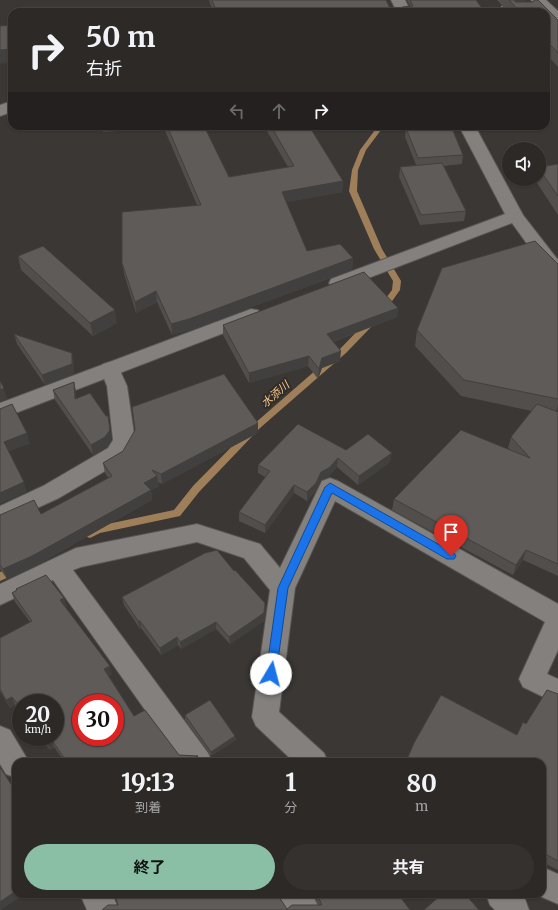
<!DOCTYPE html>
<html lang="ja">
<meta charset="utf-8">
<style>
:root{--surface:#2c2927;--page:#34312f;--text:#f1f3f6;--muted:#a6a6a7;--line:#484544;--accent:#8abfa5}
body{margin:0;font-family:Merriweather,"Noto Sans JP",serif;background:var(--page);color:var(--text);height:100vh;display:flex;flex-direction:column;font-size:15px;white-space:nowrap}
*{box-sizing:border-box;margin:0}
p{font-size:13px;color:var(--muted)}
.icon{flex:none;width:22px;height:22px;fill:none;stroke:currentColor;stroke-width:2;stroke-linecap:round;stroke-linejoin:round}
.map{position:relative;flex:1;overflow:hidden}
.details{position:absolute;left:12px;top:758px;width:534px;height:140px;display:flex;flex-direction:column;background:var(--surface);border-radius:12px;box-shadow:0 1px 3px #0004,0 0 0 1px var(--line)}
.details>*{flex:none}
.hud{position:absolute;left:8px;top:8px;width:542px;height:122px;border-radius:12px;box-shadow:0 1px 3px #0004,0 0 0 1px var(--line);background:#2c2927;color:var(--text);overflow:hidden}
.tools{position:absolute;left:502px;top:142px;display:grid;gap:8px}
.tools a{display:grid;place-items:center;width:44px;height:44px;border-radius:50%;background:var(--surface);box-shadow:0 1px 3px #0004,0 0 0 1px var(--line);font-size:20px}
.speed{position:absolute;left:12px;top:694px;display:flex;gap:8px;font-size:20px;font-weight:700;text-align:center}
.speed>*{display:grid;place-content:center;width:52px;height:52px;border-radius:50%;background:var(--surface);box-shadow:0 1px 3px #0004,0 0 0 1px var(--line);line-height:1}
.speed small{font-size:10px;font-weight:400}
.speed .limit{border:6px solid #d22;background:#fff;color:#111}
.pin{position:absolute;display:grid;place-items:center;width:34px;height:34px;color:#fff;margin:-41px -17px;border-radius:50% 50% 50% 0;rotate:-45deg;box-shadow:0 0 4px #0007}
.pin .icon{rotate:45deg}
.me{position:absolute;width:44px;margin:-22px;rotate:8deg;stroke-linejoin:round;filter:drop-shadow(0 0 3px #0008)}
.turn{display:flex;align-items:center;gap:14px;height:84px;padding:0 12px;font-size:18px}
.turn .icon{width:52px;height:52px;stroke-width:2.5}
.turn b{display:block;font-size:28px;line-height:34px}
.lanes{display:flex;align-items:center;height:38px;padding:0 12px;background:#0003;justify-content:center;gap:20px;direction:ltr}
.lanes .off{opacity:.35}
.eta{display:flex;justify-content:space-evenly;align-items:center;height:68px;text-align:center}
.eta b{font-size:24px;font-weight:700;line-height:28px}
.primary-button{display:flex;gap:8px;margin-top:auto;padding:8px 12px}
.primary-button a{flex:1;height:46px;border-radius:24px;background:var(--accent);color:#111;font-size:16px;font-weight:700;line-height:46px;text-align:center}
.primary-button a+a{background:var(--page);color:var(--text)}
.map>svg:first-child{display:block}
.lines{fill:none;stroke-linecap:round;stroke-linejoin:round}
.stream{fill:#9f7f59;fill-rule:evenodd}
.minor-casing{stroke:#575553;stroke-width:2}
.tertiary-casing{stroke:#575553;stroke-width:2}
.minor{fill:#83807d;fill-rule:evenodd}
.tertiary{fill:#83807d;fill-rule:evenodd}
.wall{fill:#514e4c}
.shaded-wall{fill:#42403e}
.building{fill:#5e5b58;stroke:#42403e;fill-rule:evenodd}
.route{fill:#1a73e8;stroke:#114b97}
.labels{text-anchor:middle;stroke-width:4;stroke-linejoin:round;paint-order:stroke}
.water-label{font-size:11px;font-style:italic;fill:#f8c689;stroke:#302d2a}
</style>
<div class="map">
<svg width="558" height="910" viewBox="0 0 558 910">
<rect width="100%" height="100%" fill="#3a3734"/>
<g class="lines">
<path class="stream" d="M508,0H514L501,12H495Z
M378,126H384L366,150L358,170L357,191L382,249L401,281L400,290L385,311L382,312L378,309L392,290L393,281L374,249L349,191L352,170L360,150Z
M370,320L374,323L373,325L346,353L260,428L199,492L180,516L100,533L90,538L87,537L85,534L87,531L98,526L174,510L193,486L254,424L340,349L367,321Z
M15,566L18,567L20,570L18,573L0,581V572Z"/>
<defs>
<path id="minor" d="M531,0H546L558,11V23L553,22L546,15V12H543Z
M12,101V112L0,116V105Z
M110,362L117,364L127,386L135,440L124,460L59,498L0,525V506L43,486L108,448L113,440L107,386L100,369L103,364Z
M330,478L338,481L558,604V650L547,674L558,679V704L523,687L519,679L545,622L335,501L295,588L279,712L324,753L328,762H294L256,726L252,717L270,590L244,558L197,542L81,567L73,570L208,753L212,762H182L53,580L0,605V584L76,548L197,524L260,544L280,568L322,481Z
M0,726L10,730L29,762H16V778L6,774L0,764Z
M542,867L558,874V904L535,894H542Z
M80,894H112L119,910H87Z
M278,894H312L320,910H286Z
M486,894H520L525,899L529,910H495L490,905Z"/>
<path id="tertiary" d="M391,0H405L411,12H397Z
M459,126H475L523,215L558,260V279L551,277L512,223L345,287L338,289L331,287L329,283L331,279L505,214Z
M251,309L258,310L261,315L258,320L0,419V403Z"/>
</defs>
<use href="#minor" class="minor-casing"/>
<use href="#tertiary" class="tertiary-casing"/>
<use href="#minor" class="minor"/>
<use href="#tertiary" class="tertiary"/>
</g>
<path class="wall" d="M209,0H386L392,12H213Z
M407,0H476L410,6Z
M497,0H526L523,2H532L535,0H538L558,20V67L546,54V12H507Z
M102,126H132V130L103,132Z
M163,126H204L229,177L288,167L264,126H309L343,181L342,192L286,202L307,251L353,258L352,270L190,330L172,335L157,302L136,313L124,274L122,263L197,205Z
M406,128L463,155L462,164L444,166L466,211L464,221L420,225L399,177L400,167L416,165L405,137Z
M558,164V215L535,180V179H539V167Z
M18,256L117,323L93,336L21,270Z
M558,264V576L523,560L513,575L392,510L394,499L510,450L508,448L511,437L532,411L461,396L415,346L417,330Z
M398,308L397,317L333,342L340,361L322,368L318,379L308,366L249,383L223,335V325Z
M14,334L74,363V374L45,385L17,344Z
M74,382L76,392V398L106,416H108L111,440L107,447L93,455L55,400L53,390Z
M258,433L162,484L158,482L159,486L151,490L152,500L35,566L7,579L0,569V515L41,514L108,478L105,473L103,463Z
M346,450L390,462L358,485L337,467L328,477L321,480L315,492L307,501L294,493L265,533L239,521V512L265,477L258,473V465Z
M234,571L265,603L266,610L264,621L230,644L216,629L181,649L178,645L161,655L141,628L140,629L124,605L122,597Z
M16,589L67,607H65L112,674L109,676L134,716L179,755L198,756L199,762H65L54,747L50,750L40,737H55L21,703V712L15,705L10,708L0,691V638L30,622L15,602L12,593L16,590Z
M558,694V870L542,862V762L517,735L526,724Z
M185,715L235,736L236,740L211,756L185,720Z
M315,894H398L410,910L287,909L318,905L314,895Z"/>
<path class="shaded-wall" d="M515,0H526L516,8Z
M12,49V62L0,64V50Z
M343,181L342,192L282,203V192Z
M353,258L352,270L190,330L172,335L171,324Z
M156,291L157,302L136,313L135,302Z
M398,308L397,317L326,344L327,334Z
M115,310L117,323L93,336L90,323Z
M341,351L340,361L322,368L318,379L319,369L322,358Z
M72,353L74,363V374L45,385L42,375Z
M309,356L308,366L249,383V373Z
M74,382L76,392L77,409L75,399Z
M4,388L7,399L0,402V390Z
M558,404V414L555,415Z
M108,416L111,440L107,447L93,455L91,445Z
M258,423V433L162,484L161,474Z
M27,433L30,444L7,452L4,442Z
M392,453L390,462L358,485L359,476Z
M338,458L337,467L328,477L321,480L315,492L307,501V492L321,472Z
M157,476L159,486L151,490L152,500L35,566L7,579L3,569L144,483Z
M24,482L27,492L0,504V493Z
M294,485V493L265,533V525Z
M526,550L523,560L513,575L516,565Z
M64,598L67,607L63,609L60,600Z
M265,603L266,610L264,621L230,644L229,637Z
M138,621H140L141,628L140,629Z
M216,622V629L181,649L180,642Z
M177,637L178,645L161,655L160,648Z
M110,666L112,674L107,677L104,669Z
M12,697L15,705L10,708L6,700Z
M235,736L236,740L211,756V752Z
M51,739L54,747L50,750L47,742Z
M198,756L199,762H195L194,758Z
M16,891V894H25L1,910H0V902Z"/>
<path class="building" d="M212,0H386L392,12H217Z
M410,0H476L485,12H402V7L413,6Z
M509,0H515V2H532L535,0H538L558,20V53L546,40V12H520Z
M12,25V49L0,50V26Z
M167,126H204L229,177L294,166L271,126H309L343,181L282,192L307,251L340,244L353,258L189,319L171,324L156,291L135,302L122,263V212L201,205Z
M409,126H451L463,155L418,158L406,128Z
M442,163L466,211L421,215L400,167Z
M558,164V196L539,169V167Z
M535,241L558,264V399L464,380L417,330L442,268Z
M43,246L115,310L90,323L18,256Z
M364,272L398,308L327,334L341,351L322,358L319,369L309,356L249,373L223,325Z
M14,334L72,353V364L42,375Z
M224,374L258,423L161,474L152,470L157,476L144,483L151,490L32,556L3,569L0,565V515L34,500L41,514L112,476L103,463L123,451L135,430L132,407Z
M0,381L4,388L0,390Z
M74,382L75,399L90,393L106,416H108L110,430L105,437L91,445L53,390Z
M12,404L27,433L4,442L24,482L0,493V409Z
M537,404L558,412V564L526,550L516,565L394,499L461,430L530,458L511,437Z
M298,424L346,450L368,434L392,453L359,476L338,458L329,468L321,472L316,483L307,492L294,485L265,525L239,512L270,471L258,465Z
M217,550L234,571L235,570L265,603L264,613L229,637L216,622L180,642L177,637L160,648L140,621H138L122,597L205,553Z
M46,575L64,598L60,600L110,666L104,669L134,716L145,710L179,755L198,756L194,758L197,762H67L51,739L47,742L43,737H55V703H21V708L12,697L6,700L0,689V638L32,621L12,593L17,590L16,589ZM81,703H115V737H81Z
M547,690L558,694V861L542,852V762H406L414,743L441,695L517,735L523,722L526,724Z
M210,700L235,736L211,752L185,715Z
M0,767L16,792V891L0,902Z
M123,894H277L287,909L292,905H322L317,894H398L410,910H102L108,905H118L116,899Z
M442,894H465L479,910H424Z"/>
<path class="route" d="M330,483L454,553L456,556L454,559H447L332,493L288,588L276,674L275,678L271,679L267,678L266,674L278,588L325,487Z"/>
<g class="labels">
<g class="water-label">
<text transform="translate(275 394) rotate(-41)" y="4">水添川</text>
</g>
</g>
</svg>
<div class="tools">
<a><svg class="icon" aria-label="sound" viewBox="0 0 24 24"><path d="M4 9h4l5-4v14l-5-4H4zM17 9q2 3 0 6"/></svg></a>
</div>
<div class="speed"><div>20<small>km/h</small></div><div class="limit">30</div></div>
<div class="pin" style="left:451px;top:556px;background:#d93025"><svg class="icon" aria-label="arrive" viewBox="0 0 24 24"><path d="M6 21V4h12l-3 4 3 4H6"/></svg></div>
<svg class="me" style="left:271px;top:674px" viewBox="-20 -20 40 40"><circle r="19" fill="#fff"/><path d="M0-13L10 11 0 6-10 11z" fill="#1a73e8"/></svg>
<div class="hud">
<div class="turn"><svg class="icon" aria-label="right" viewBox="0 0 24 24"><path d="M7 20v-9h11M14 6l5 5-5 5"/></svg><div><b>50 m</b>右折</div></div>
<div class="lanes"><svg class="icon off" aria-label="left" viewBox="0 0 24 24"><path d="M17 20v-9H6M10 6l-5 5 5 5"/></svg><svg class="icon off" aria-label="ahead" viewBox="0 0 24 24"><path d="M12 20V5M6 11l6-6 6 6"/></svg><svg class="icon" aria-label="right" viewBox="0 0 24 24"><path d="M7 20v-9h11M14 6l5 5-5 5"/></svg></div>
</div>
<section class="details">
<div class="eta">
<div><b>19:13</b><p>到着</p></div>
<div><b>1</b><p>分</p></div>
<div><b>80</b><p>m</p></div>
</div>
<div class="primary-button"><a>終了</a><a>共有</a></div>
</section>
</div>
